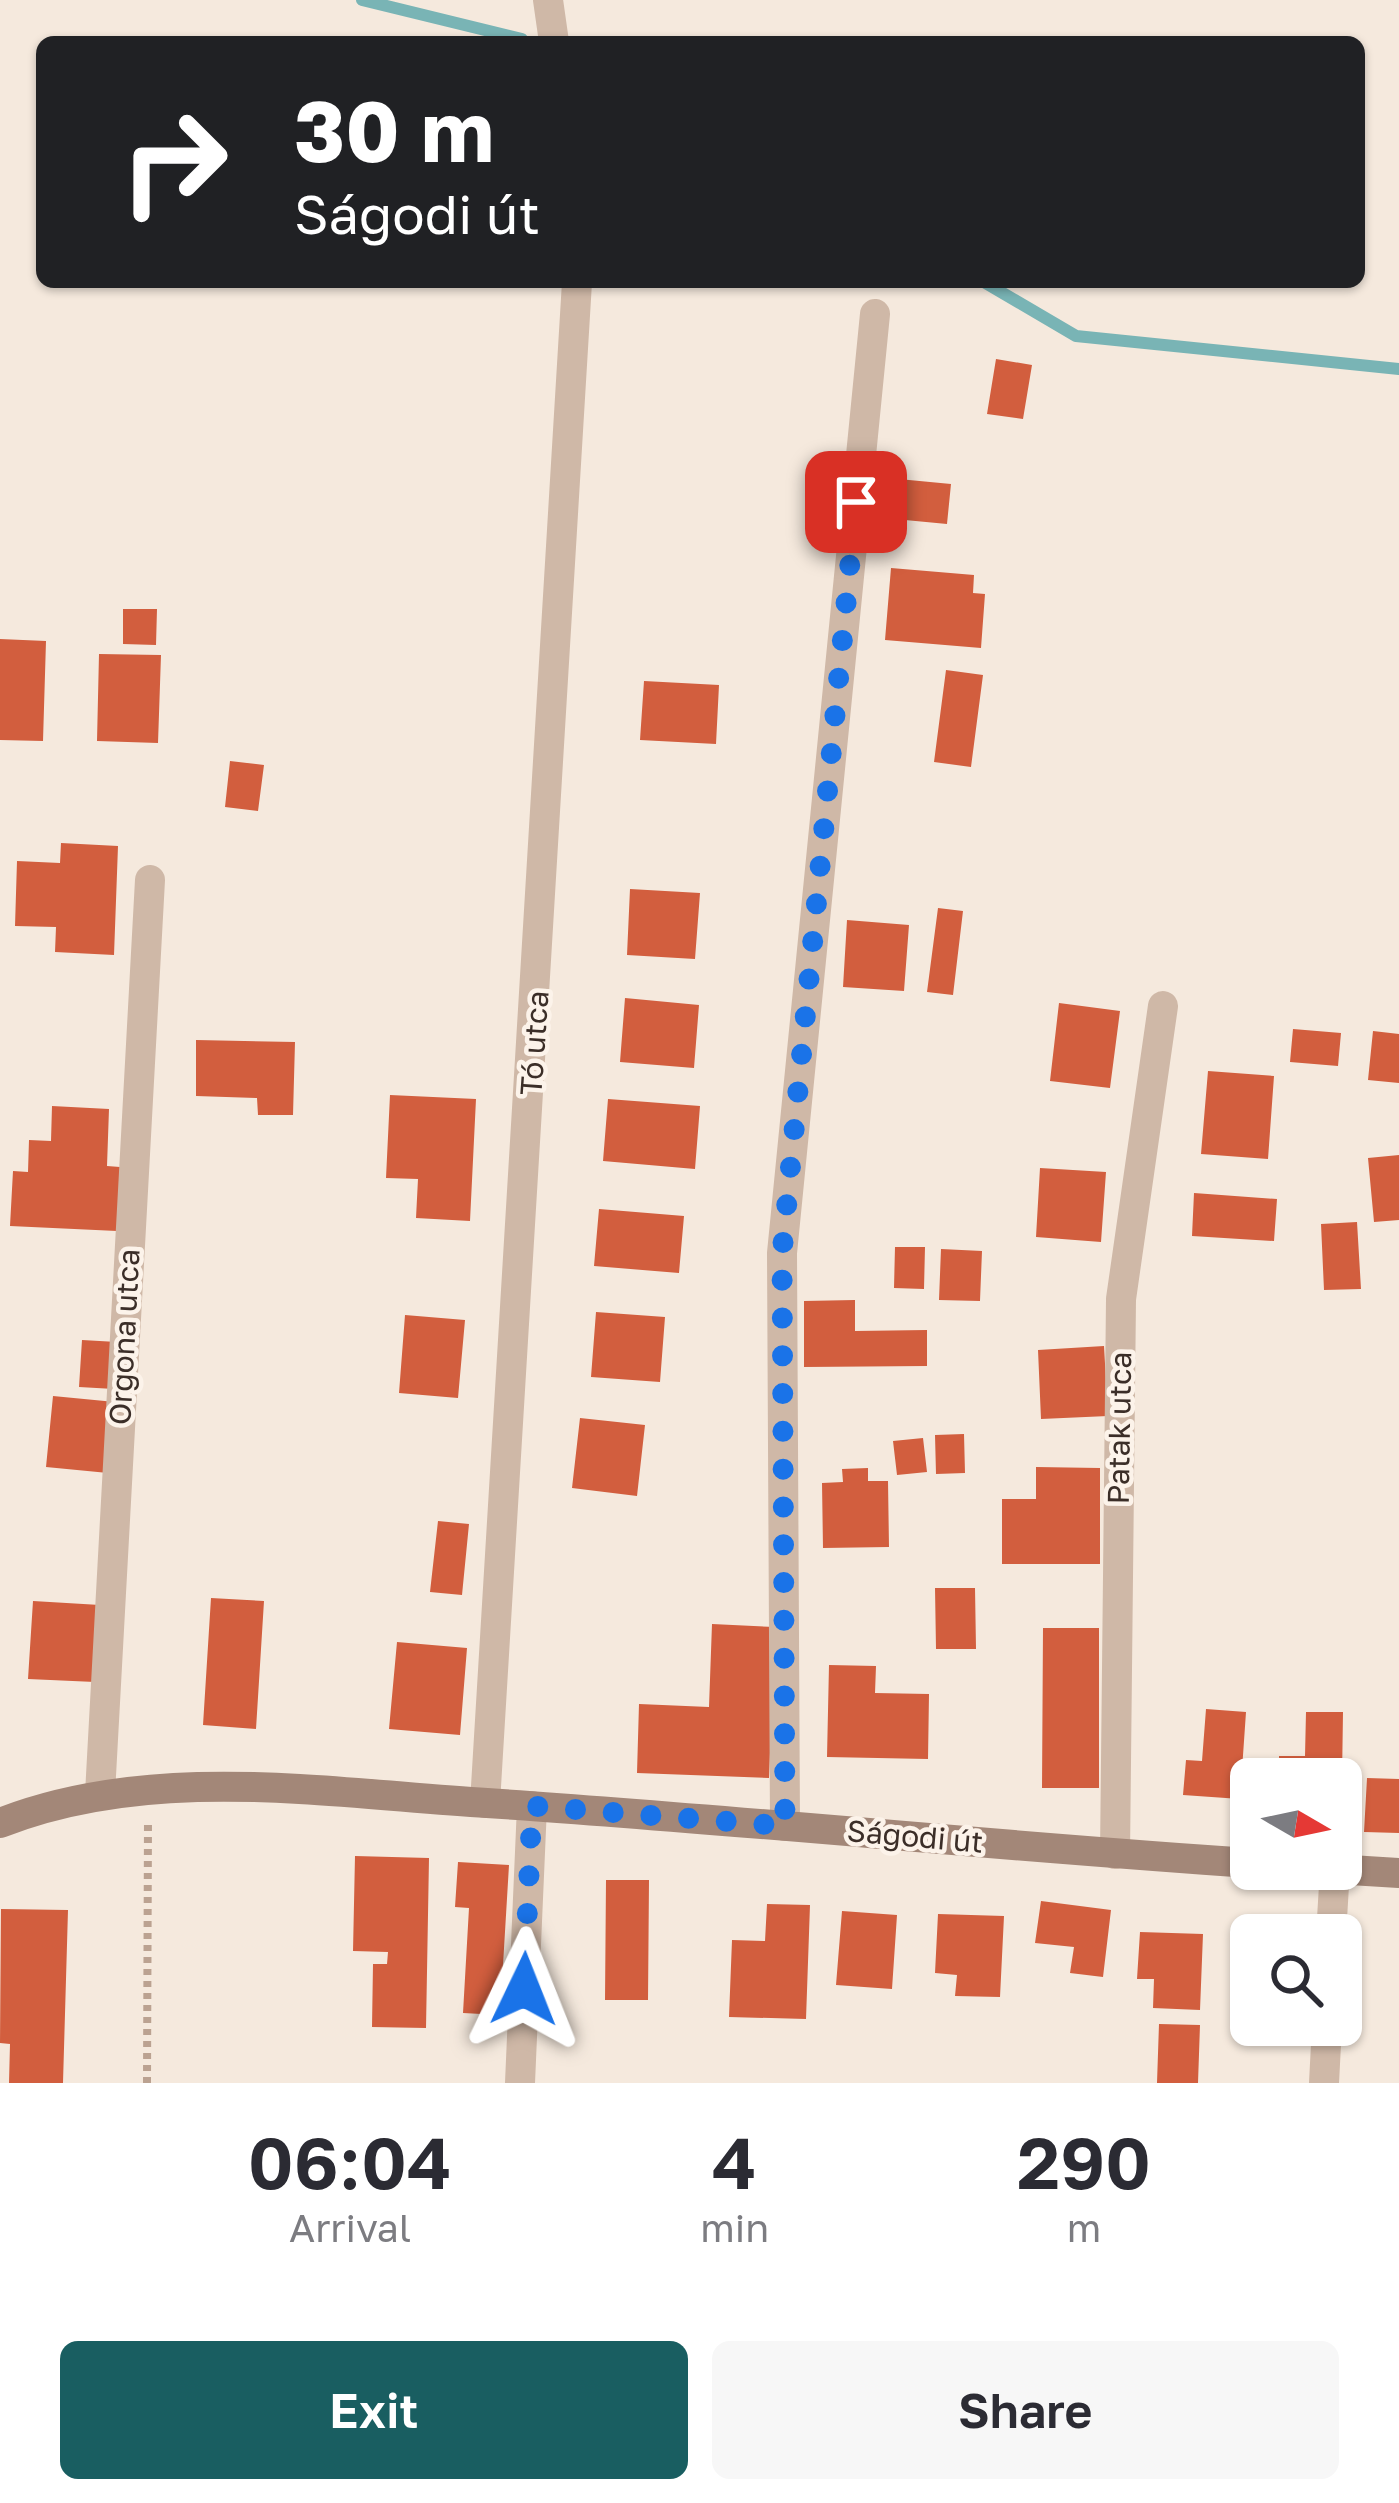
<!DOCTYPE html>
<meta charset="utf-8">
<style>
:root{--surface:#fff;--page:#f7f7f7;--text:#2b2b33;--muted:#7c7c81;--accent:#195e61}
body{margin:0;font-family:"Golos Text",sans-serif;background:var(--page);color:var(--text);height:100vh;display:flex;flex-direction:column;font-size:45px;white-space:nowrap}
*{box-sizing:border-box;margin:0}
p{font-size:39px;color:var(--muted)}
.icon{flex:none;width:66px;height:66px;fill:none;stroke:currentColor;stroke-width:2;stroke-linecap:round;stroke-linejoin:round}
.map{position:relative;height:2083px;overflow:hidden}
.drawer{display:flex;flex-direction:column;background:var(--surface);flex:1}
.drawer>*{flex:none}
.guide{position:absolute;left:36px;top:36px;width:1329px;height:252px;border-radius:18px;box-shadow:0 3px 9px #0004;background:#202124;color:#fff;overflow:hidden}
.needle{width:78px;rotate:99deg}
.tools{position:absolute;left:1230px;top:1758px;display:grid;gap:24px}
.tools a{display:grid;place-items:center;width:132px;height:132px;border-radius:18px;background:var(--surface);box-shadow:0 3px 9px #0004;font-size:60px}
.pin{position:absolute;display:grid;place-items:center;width:102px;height:102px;color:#fff;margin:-51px;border-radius:24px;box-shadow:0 6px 18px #0006}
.me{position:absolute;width:132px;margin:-66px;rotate:2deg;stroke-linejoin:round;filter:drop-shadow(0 0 9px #0008)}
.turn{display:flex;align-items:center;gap:42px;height:252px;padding:0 60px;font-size:54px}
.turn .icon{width:156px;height:156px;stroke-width:2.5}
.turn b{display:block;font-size:84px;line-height:102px}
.eta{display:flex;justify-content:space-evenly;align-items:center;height:204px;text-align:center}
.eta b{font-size:72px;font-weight:600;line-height:84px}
.cta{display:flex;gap:24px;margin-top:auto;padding:24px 60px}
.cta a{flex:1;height:138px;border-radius:18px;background:var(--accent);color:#fff;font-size:48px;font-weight:600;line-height:138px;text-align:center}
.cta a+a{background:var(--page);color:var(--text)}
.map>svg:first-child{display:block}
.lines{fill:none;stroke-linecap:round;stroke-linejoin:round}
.stream{stroke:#79b4b5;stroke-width:12}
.building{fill:#d25e3e}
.path{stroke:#bba291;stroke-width:8;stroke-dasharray:6 6;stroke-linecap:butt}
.street{stroke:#cfb8a7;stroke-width:30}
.secondary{stroke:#a38778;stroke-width:30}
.route{stroke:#1a73e8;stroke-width:21;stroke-dasharray:0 37.8}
.labels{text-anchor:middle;stroke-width:9;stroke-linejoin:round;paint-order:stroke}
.street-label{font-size:30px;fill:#3b2e28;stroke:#fcf3ea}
</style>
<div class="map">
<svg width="1399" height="2083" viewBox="0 0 1399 2083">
<rect width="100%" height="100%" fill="#f5e9dd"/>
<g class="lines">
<path class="stream" d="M362,0L522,39
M984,282L1076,336L1399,369"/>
</g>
<path class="building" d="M996,359L1032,365L1023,419L987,414Z
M888,478L951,484L947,524L884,518Z
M891,568L974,575L973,593L985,594L981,648L885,640Z
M123,609H157L156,645L123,644Z
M0,639L46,641L43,741L0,740Z
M99,654L161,655L158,743L97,741Z
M946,670L983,675L971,767L934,762Z
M644,681L719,685L716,744L640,740Z
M230,761L264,765L258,811L225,807Z
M61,843L118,846L114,955L55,952L56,927L15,926L17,861L60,863Z
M630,889L700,893L695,959L627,955Z
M938,908L963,911L953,995L927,992Z
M847,920L909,925L904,991L843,987Z
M625,998L699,1005L694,1068L620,1062Z
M1059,1003L1120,1011L1110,1088L1050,1081Z
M1293,1029L1341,1033L1338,1066L1290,1062Z
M1373,1031L1399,1034V1083L1368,1080Z
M196,1040L295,1042L293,1115H258L257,1098L196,1096Z
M1208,1071L1274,1076L1268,1159L1201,1154Z
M390,1095L476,1099L470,1221L416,1218L418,1179L386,1178Z
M608,1099L700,1106L695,1169L603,1161Z
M52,1106L109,1109L107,1166L120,1167L117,1231L10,1226L13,1171L28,1172L29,1140L51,1141Z
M1399,1155V1220L1374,1222L1368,1158Z
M1040,1168L1106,1172L1101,1242L1036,1237Z
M1194,1193L1277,1199L1274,1241L1192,1236Z
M599,1209L684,1216L679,1273L594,1266Z
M1357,1222L1361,1289L1324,1290L1321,1224Z
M895,1247H925L924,1289L894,1288Z
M941,1249L982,1251L980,1301L939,1300Z
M855,1300V1331L927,1330V1366L804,1367V1301Z
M596,1312L665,1317L660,1382L591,1377Z
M405,1315L465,1320L458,1398L399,1393Z
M82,1340L117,1342L114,1389L79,1387Z
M1104,1346L1108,1416L1041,1419L1038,1350Z
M53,1396L115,1402L108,1473L46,1467Z
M580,1418L645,1425L637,1496L572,1488Z
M964,1434L965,1473L936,1474L935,1435Z
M923,1438L927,1472L897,1475L893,1441Z
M1036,1467L1100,1468V1564H1002V1499H1036Z
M868,1468V1481H888L889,1547L823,1548L822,1483L843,1482L842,1469Z
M438,1521L469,1524L462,1595L430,1592Z
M935,1588H975L976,1649H936Z
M211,1598L264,1601L256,1729L203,1725Z
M33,1601L100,1605L95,1682L28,1679Z
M712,1624L775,1627L769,1778L637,1773L639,1704L709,1707Z
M1043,1628H1099V1788H1042Z
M397,1642L467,1648L460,1735L389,1729Z
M829,1665L876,1666L875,1693L929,1694L928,1759L827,1757Z
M1206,1709L1246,1712L1240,1799L1183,1795L1186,1760L1202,1761Z
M1306,1712H1343L1342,1779H1279V1756H1305Z
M1367,1778L1399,1779V1833L1364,1832Z
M355,1856L429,1858L426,2028L372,2027L373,1964H387L388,1952L353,1951Z
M458,1862L509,1865L500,2015L463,2013L469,1908L455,1907Z
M606,1880H649L648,2000H605Z
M1041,1901L1111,1910L1103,1977L1070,1973L1074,1947L1035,1943Z
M767,1904L810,1905L806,2019L729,2017L732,1940L765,1941Z
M1,1909L68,1910L63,2083H9L10,2044L0,2043Z
M842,1911L897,1915L892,1989L836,1985Z
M938,1914L1004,1916L1000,1997L955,1996L957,1975L935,1973Z
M1140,1932L1203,1934L1200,2010L1153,2008L1154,1979H1137Z
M1159,2024L1200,2025L1198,2083H1157Z"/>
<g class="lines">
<path class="path" d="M147,2083L148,1820"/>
<path class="street" d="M548,0L554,42
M100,1794L150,880
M485,1803L577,282
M785,1826L782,1253L875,314
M1115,1854L1121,1299L1163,1006
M1331,1935L1335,1869
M520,2083L532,1806
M1324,2083L1327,2025"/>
<path class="secondary" d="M0,1823C153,1763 327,1793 487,1803C742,1820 996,1846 1251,1863
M1334,1869L1399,1873"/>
</g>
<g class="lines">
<path class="route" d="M524,1989L532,1806L785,1826L782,1253L856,502"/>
</g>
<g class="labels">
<g class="street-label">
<text transform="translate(535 1043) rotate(-86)" y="10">Tó utca</text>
<text transform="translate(125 1337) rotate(-87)" y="10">Orgona utca</text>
<text transform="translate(1120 1428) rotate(-89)" y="10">Patak utca</text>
<text transform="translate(915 1837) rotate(5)" y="10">Ságodi út</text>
</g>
</g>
</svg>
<div class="tools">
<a><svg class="needle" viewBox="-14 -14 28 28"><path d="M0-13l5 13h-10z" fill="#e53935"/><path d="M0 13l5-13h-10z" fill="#7c7c81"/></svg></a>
<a><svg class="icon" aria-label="search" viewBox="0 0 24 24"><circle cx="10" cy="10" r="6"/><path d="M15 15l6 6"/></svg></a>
</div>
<div class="pin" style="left:856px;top:502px;background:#d93025"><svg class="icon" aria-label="arrive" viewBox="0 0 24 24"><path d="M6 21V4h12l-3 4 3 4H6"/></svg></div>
<svg class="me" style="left:524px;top:1989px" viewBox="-20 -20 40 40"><path d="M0-17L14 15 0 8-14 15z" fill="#1a73e8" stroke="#fff" stroke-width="4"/></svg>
<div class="guide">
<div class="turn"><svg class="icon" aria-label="right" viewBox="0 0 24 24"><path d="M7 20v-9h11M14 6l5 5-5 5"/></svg><div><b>30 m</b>Ságodi út</div></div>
</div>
</div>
<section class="drawer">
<div class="eta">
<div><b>06:04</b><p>Arrival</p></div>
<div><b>4</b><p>min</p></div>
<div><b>290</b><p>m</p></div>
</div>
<div class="cta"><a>Exit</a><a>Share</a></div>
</section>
